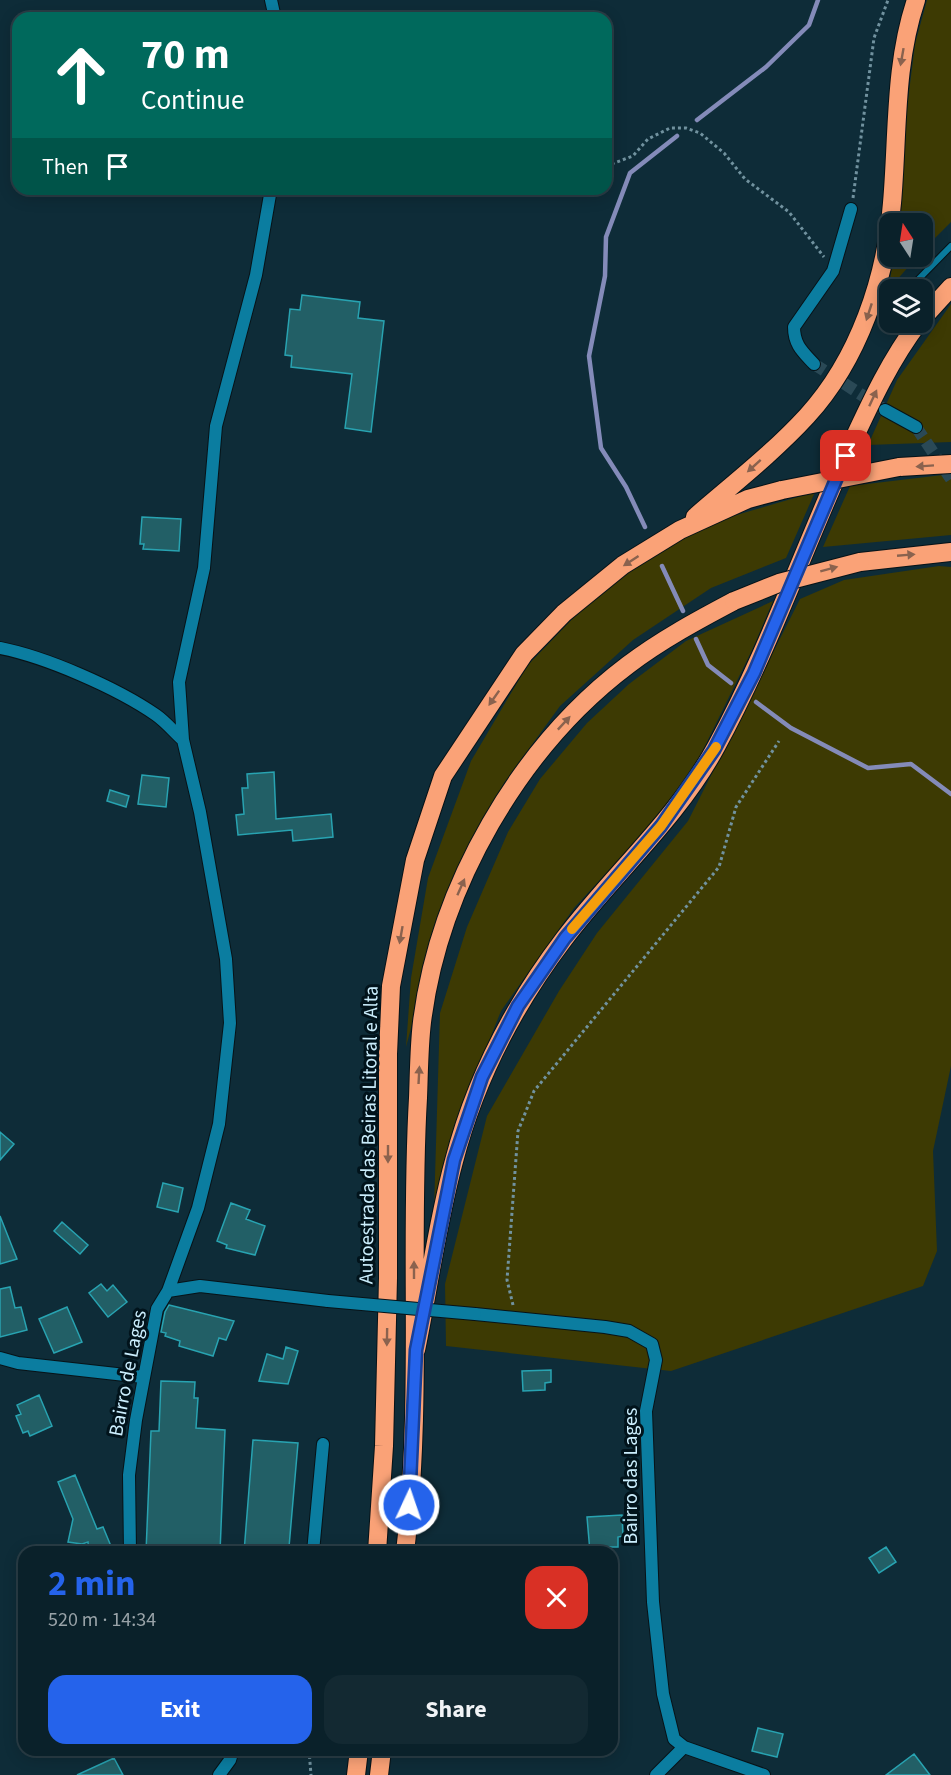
<!DOCTYPE html>
<meta charset="utf-8">
<style>
:root{--surface:#0a212a;--page:#132932;--text:#f1f3f6;--muted:#99a3a8;--line:#2a3e47;--accent:#2563eb}
body{margin:0;font-family:"Source Sans 3",sans-serif;background:var(--page);color:var(--text);height:100vh;display:flex;flex-direction:column;font-size:22px;white-space:nowrap}
*{box-sizing:border-box;margin:0}
p{font-size:20px;color:var(--muted)}
.icon{flex:none;width:33px;height:33px;fill:none;stroke:currentColor;stroke-width:2;stroke-linecap:round;stroke-linejoin:round}
.map{position:relative;flex:1;overflow:hidden}
.sheet{position:absolute;left:18px;top:1546px;width:600px;height:210px;display:flex;flex-direction:column;background:var(--surface);border-radius:18px;box-shadow:0 3px 15px #0003,0 0 0 2px var(--line)}
.sheet>*{flex:none}
.banner{position:absolute;left:12px;top:12px;width:600px;height:183px;border-radius:18px;box-shadow:0 3px 15px #0003,0 0 0 2px var(--line);background:#00695c;color:#fff;overflow:hidden}
.needle{width:39px;rotate:348deg}
.controls{position:absolute;left:879px;top:213px;display:grid;gap:12px}
.controls a{display:grid;place-items:center;width:54px;height:54px;border-radius:12px;background:var(--surface);box-shadow:0 3px 15px #0003,0 0 0 2px var(--line);font-size:30px}
.pin{position:absolute;display:grid;place-items:center;width:51px;height:51px;color:#fff;margin:-26px;border-radius:12px;box-shadow:0 3px 9px #0006}
.me{position:absolute;width:66px;margin:-33px;rotate:3deg;stroke-linejoin:round;filter:drop-shadow(0 0 4px #0008)}
.turn{display:flex;align-items:center;gap:21px;height:126px;padding:0 30px;font-size:27px}
.turn .icon{width:78px;height:78px;stroke-width:2.5}
.turn b{display:block;font-size:42px;line-height:51px}
.then{display:flex;align-items:center;height:57px;padding:0 30px;background:#0003;gap:12px;font-size:22px}
.round{display:grid;place-items:center;flex:none;width:63px;height:63px;border-radius:18px;background:var(--page)}
.head{display:flex;align-items:center;justify-content:space-between;height:102px;padding:0 30px}
h1{font-size:36px;font-weight:700;line-height:45px;color:var(--accent)}
.action{display:flex;gap:12px;margin-top:auto;padding:12px 30px}
.action a{flex:1;height:69px;border-radius:18px;background:var(--accent);color:#fff;font-size:24px;font-weight:700;line-height:69px;text-align:center}
.action a+a{background:var(--page);color:var(--text)}
.map>svg:first-child{display:block}
.green{fill:#3d3a03}
.lines{fill:none;stroke-linecap:round;stroke-linejoin:round}
.stream{stroke:#848bb9;stroke-width:4.5}
.building{fill:#225f66;stroke:#28a3b1;stroke-width:1.5}
.street-tunnel{stroke:#2a4956;stroke-width:12;stroke-dasharray:12 6;stroke-linecap:butt}
.lane-casing{stroke:#071318;stroke-width:8}
.street-casing{stroke:#071318;stroke-width:14}
.highway-casing{stroke:#071318;stroke-width:20}
.path{stroke:#71929f;stroke-width:3;stroke-dasharray:3 3;stroke-linecap:butt}
.lane{stroke:#0b7da0;stroke-width:6}
.street{stroke:#0b7da0;stroke-width:12}
.highway{stroke:#faa277;stroke-width:18}
.street-bridge-casing{stroke:#071318;stroke-width:14;stroke-linecap:butt}
.highway-bridge-casing{stroke:#071318;stroke-width:20;stroke-linecap:butt}
.street-bridge{stroke:#0b7da0;stroke-width:12}
.highway-bridge{stroke:#faa277;stroke-width:18}
.oneway{fill:#8a624e}
.route-casing{stroke:#184099;stroke-width:15}
.route{stroke:#2563eb;stroke-width:10}
.slow{stroke:#f59e0b;stroke-width:10}
.labels{text-anchor:middle;stroke-width:6;stroke-linejoin:round;paint-order:stroke}
.street-label{font-size:20px;fill:#cbeefd;stroke:#01131b}
</style>
<div class="map">
<svg width="951" height="1775" viewBox="0 0 951 1775">
<rect width="100%" height="100%" fill="#0e2c38"/>
<path class="green" d="M927,0H951V222L923,250L922,224L900,223L906,116L915,44Z
M894,257H917L888,290Z
M951,304V442L868,445L897,380Z
M951,474V535L823,547L850,486Z
M815,492L786,558L711,588L633,640L560,706L504,783L447,891L406,1047L411,978L428,878L471,761L527,666L579,612L622,577L675,543L716,521Z
M939,566L951,567V1066L933,1151L937,1251L923,1286L671,1371L446,1346L445,1284L487,1116L559,991L597,933L688,821L800,599L844,580Z
M773,601L753,648L700,756L658,817L574,908L501,1011L453,1130L434,1209L440,1013L467,927L508,832L540,779L587,723L629,684L686,641Z"/>
<g class="lines">
<path class="stream" d="M697,120L766,67L809,25L818,0
M645,527L626,487L601,448L589,356L605,276L606,237L630,173L677,136
M662,566L683,611
M696,639L708,665L731,683
M756,702L791,728L868,768L911,764L951,794"/>
</g>
<path class="building" d="M302,295L360,302L358,318L384,321L371,432L345,428L352,374L291,367L292,356L285,355L290,309L300,310Z
M142,517L181,519L179,551L143,549L144,544H140Z
M274,772L276,819L331,814L333,837L293,841L292,830L238,835L236,815L244,814L242,788H248L247,774Z
M142,775L169,778L166,807L138,804Z
M110,790L129,796L126,807L107,801Z
M0,1132L14,1144L0,1160Z
M163,1183L183,1188L178,1212L157,1207Z
M231,1203L250,1210L246,1219L265,1226L255,1255L226,1248L227,1245L217,1241Z
M0,1216L17,1259L0,1264Z
M62,1222L88,1245L80,1254L54,1231Z
M101,1284L107,1291L113,1285L127,1302L108,1317L89,1293Z
M10,1287L15,1308L21,1307L27,1330L0,1337V1289Z
M169,1305L234,1321L226,1340L219,1338L213,1356L179,1346L180,1341L165,1336L166,1333L161,1332L165,1312Z
M67,1307L82,1342L54,1353L39,1319Z
M286,1347L298,1351L288,1384L259,1381L267,1354L283,1359Z
M551,1370V1382L545,1383V1390L523,1391L522,1371Z
M161,1381L195,1382L194,1398H198L196,1428L225,1430L220,1552H146L151,1431H159Z
M39,1395L52,1426L30,1436L28,1431L23,1433L16,1416L21,1414L17,1405Z
M253,1440L298,1443L289,1547L285,1546L284,1552H244Z
M75,1475L97,1529L103,1527L113,1551L89,1552L88,1542L82,1544L68,1542L73,1519L58,1482Z
M622,1515L623,1536L618,1537V1547H607L608,1551L590,1552L587,1517Z
M886,1547L896,1562L879,1573L869,1558Z
M758,1728L783,1734L777,1757L752,1751Z
M914,1754L930,1775H886Z
M114,1758L123,1775H77Z"/>
<g class="lines">
<path class="street-tunnel" d="M814,364L885,410
M916,427L951,479"/>
<defs>
<path id="lane" d="M908,290L951,246
M888,311L890,310"/>
<path id="street" d="M271,0L275,18
M814,364C803,352 794,345 794,327L833,271L851,209
M885,410L916,427
M0,648C46,657 117,688 156,715C166,722 174,732 183,740
M168,1291L198,1208L219,1124L230,1023L226,959L200,812L183,740L179,682L204,568L216,426L256,275L271,189
M475,1314L605,1327L629,1331L652,1344L656,1360L646,1411L653,1602L663,1694L674,1739L684,1747
M0,1358L18,1363L143,1377
M130,1552L129,1475L136,1420L157,1309L168,1291L200,1286L328,1301
M313,1552L323,1444
M219,1775L230,1760L233,1750
M656,1775L684,1747L764,1775"/>
<path id="highway" d="M922,319L951,287
M899,467L951,464
M695,517C733,484 773,453 807,416C859,359 886,278 892,203C898,135 894,65 916,0
M860,562L951,552
M416,1350C429,1287 437,1223 454,1161C475,1080 514,1005 564,939C613,874 677,819 716,747C766,655 801,556 844,460C866,413 887,364 919,322
M377,1552L384,1446L388,1278V1054L391,986L415,860L443,776L524,654L564,613L623,565L680,530L748,499L782,490
M405,1552C423,1402 409,1249 418,1098C419,1073 419,1047 422,1022C439,887 519,747 628,665C661,640 698,620 734,601
M356,1775L359,1750
M379,1775L382,1750"/>
</defs>
<use href="#lane" class="lane-casing"/>
<use href="#street" class="street-casing"/>
<use href="#highway" class="highway-casing"/>
<path class="path" d="M606,166L633,156L648,139L670,128H686L700,133L724,153L745,179L789,212L824,257
M853,198L874,38L888,0
M513,1305L507,1280L518,1131L534,1091L719,867L736,807L779,741
M309,1750L311,1775"/>
<use href="#lane" class="lane"/>
<use href="#street" class="street"/>
<use href="#highway" class="highway"/>
<defs>
<path id="street-bridge" d="M328,1301L475,1314"/>
<path id="highway-bridge" d="M782,490L899,467
M734,601L779,583L860,562"/>
</defs>
<use href="#street-bridge" class="street-bridge-casing"/>
<use href="#highway-bridge" class="highway-bridge-casing"/>
<use href="#street-bridge" class="street-bridge"/>
<use href="#highway-bridge" class="highway-bridge"/>
</g>
<defs><path id="oneway-solid" d="M-6-.8H1V-3.2L6.5 0L1 3.2V.8H-6Z" transform="scale(1.5)"/></defs>
<g class="oneway">
<use href="#oneway-solid" transform="translate(902 57) rotate(100)"/>
<use href="#oneway-solid" transform="translate(869 312) rotate(108)"/>
<use href="#oneway-solid" transform="translate(873 398) rotate(-65)"/>
<use href="#oneway-solid" transform="translate(754 466) rotate(138)"/>
<use href="#oneway-solid" transform="translate(925 466) rotate(176)"/>
<use href="#oneway-solid" transform="translate(906 555) rotate(-5)"/>
<use href="#oneway-solid" transform="translate(631 561) rotate(147)"/>
<use href="#oneway-solid" transform="translate(829 569) rotate(-15)"/>
<use href="#oneway-solid" transform="translate(494 698) rotate(125)"/>
<use href="#oneway-solid" transform="translate(564 723) rotate(-47)"/>
<use href="#oneway-solid" transform="translate(461 887) rotate(-66)"/>
<use href="#oneway-solid" transform="translate(401 935) rotate(100)"/>
<use href="#oneway-solid" transform="translate(419 1075) rotate(-87)"/>
<use href="#oneway-solid" transform="translate(388 1154) rotate(90)"/>
<use href="#oneway-solid" transform="translate(414 1270) rotate(-90)"/>
<use href="#oneway-solid" transform="translate(387 1337) rotate(91)"/>
</g>
<g class="lines">
<defs>
<path id="route" d="M409,1505L416,1350L454,1160L482,1077L518,1006L565,938L661,826L714,750L754,673L846,456"/>
</defs>
<use href="#route" class="route-casing"/>
<use href="#route" class="route"/>
<path class="slow" d="M572,929L661,826L716,747"/>
</g>
<g class="labels">
<g class="street-label">
<text transform="translate(368 1135) rotate(-89)" y="7">Autoestrada das Beiras Litoral e Alta</text>
<text transform="translate(127 1373) rotate(-79)" y="7">Bairro de Lages</text>
<text transform="translate(630 1476) rotate(-90)" y="7">Bairro das Lages</text>
</g>
</g>
</svg>
<div class="controls">
<a><svg class="needle" viewBox="-14 -14 28 28"><path d="M0-13l5 13h-10z" fill="#e53935"/><path d="M0 13l5-13h-10z" fill="#99a3a8"/></svg></a>
<a><svg class="icon" aria-label="layers" viewBox="0 0 24 24"><path d="M12 4l9 5-9 5-9-5zM3 14l9 5 9-5"/></svg></a>
</div>
<div class="pin" style="left:846px;top:456px;background:#d93025"><svg class="icon" aria-label="arrive" viewBox="0 0 24 24"><path d="M6 21V4h12l-3 4 3 4H6"/></svg></div>
<svg class="me" style="left:409px;top:1505px" viewBox="-20 -20 40 40"><circle r="17" fill="#2563eb" stroke="#fff" stroke-width="3"/><path d="M0-11L8 9 0 5-8 9z" fill="#fff"/></svg>
<div class="banner">
<div class="turn"><svg class="icon" aria-label="ahead" viewBox="0 0 24 24"><path d="M12 20V5M6 11l6-6 6 6"/></svg><div><b>70 m</b>Continue</div></div>
<div class="then">Then<svg class="icon" aria-label="arrive" viewBox="0 0 24 24"><path d="M6 21V4h12l-3 4 3 4H6"/></svg></div>
</div>
<section class="sheet">
<div class="head"><div><h1>2 min</h1><p>520 m · 14:34</p></div><a class="round" style="background:#d93025;color:#fff"><svg class="icon" aria-label="close" viewBox="0 0 24 24"><path d="M6 6l12 12M18 6L6 18"/></svg></a></div>
<div class="action"><a>Exit</a><a>Share</a></div>
</section>
</div>
